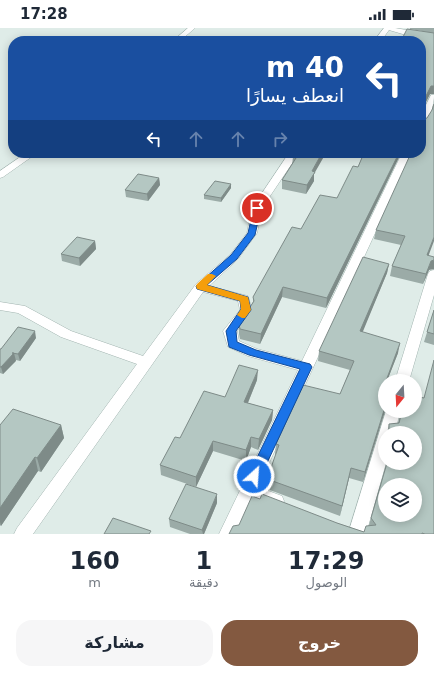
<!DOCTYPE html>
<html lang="ar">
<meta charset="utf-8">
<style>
:root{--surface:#fff;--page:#f6f6f7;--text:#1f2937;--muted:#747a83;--accent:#835940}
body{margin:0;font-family:"DejaVu Sans",Vazirmatn,sans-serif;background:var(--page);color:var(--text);direction:rtl;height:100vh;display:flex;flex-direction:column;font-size:15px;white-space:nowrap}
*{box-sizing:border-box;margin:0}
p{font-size:13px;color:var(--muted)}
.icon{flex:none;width:22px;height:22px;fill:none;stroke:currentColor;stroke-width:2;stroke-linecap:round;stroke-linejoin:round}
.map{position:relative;height:506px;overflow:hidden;direction:ltr}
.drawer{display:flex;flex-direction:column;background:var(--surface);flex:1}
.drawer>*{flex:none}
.banner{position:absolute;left:8px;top:8px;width:418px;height:122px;border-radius:16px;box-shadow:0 2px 10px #0003;direction:rtl;background:#1a4fa0;color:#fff;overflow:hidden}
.needle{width:26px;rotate:198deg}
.buttons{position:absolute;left:378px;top:346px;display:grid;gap:8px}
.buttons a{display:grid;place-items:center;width:44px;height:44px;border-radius:50%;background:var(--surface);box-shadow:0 2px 10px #0003;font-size:20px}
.pin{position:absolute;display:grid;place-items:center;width:34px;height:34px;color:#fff;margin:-17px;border:2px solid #fff;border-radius:50%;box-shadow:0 1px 4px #0007}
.me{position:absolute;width:44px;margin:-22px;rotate:26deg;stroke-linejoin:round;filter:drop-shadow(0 0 3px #0008)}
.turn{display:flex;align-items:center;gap:14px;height:84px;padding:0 16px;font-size:18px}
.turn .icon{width:52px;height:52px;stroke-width:2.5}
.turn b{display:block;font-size:28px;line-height:34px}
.lanes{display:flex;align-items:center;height:38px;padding:0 16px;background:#0003;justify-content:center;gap:20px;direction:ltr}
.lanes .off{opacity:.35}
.eta{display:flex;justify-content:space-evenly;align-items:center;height:68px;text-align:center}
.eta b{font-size:24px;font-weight:800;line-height:28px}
.primary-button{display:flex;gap:8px;margin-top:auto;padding:8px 16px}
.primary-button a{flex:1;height:46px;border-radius:16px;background:var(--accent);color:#fff;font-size:16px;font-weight:800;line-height:46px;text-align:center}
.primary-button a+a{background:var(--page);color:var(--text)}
.status{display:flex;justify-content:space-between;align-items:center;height:28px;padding:0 20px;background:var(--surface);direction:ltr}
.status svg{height:11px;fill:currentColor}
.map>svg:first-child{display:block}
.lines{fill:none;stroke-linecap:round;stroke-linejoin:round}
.street-casing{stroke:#a2b4b0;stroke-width:1}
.street{fill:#fff;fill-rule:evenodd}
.wall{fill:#9baba7}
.shaded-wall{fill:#7e8b88}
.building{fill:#b4c7c2;stroke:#7e8b88;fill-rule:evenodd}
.route{fill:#1a73e8;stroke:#114b97}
.slow{fill:#f59e0b}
</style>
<div class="status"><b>17:28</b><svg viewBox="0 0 49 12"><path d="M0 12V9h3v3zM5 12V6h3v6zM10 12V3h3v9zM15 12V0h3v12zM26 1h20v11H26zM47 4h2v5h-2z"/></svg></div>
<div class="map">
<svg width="434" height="506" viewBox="0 0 434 506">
<rect width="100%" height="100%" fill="#dfece8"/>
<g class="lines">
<defs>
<path id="street" d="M188,0H195L180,13H173Z
M384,0H395L434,7V11L406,7L389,2L381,13H374Z
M431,67H434C434,75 430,96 421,99V87Z
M26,125H37L3,149L0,150V143Z
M289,125H299L262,180L257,205L238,231L209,258L248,268L252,282L237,303L239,313L257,321L302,333L402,125H412L258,459L282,468L284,473L282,478L276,480L253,471L237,506H219L298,342L248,328L228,319L223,303L240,282L238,273L203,264L33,506H14L17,500L137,336L61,309L18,285L0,282V274L25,278L71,303L143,328L196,256L230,227L247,205L252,180Z
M434,242V267L409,353H395L428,246L430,243Z
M386,383H400L395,405H385L386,435L366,506H348Z"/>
</defs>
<use href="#street" class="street-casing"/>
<use href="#street" class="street"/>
</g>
<path class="wall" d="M410,0H434V66H430L421,83L429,242L423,256L390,248L392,238L401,217L374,211L376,202L421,125L422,3L410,1Z
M295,125L314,146V153L306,166L282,161V152L292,137L293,129Z
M364,125H401L326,280L282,269L260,316L240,311L239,306V296L253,274V269L301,201L337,170L358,139Z
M159,150L160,157L148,173L126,169L125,162Z
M231,156V160L221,174L204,171V167Z
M95,213L96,221L80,238L62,233L61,226Z
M389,236L387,245L362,304L398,325L387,353H385V383L363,454L349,450L340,488L267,461V451L276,427L275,426L276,416L340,366L350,342L318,333L319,323Z
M434,282V317L424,314Z
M36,310L20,333L16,332L3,346L0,345V321H1Z
M257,352L248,375L273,382L272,392L258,422L251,419L246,433L213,423L196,459L161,447L160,437L180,410L225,369Z
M424,370L434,506H229L337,495L364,504L369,497L398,395L401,383H415Z
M389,396V405H387Z
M0,397H61L64,410L41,444L38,443L1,498L0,497Z
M217,475L204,506H190L170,499L169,491Z"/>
<path class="shaded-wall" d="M431,58H434V66H430L421,84V78Z
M322,125H326L314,146V153L306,166L307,157L312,143Z
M399,125H401L326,280L327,270Z
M159,150L160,157L148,173L147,166Z
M231,156V160L221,174V170Z
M434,209V213L425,237L427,227Z
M95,213L96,221L80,238L79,230Z
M434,232V241L429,242L423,256L426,246L431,233Z
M389,236L387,245L359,313L360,303Z
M283,259L282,269L260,316L261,306Z
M35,303L36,310L20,333L18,326Z
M400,315L398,325L387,353H386Z
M14,325L16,333L3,346L1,339Z
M258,342L257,352L244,384V374Z
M385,379V383L363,454L365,444Z
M273,382L272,392L258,422L259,411Z
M61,397L64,410L41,444L37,430Z
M251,409V419L246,433V422Z
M213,413V423L196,459V449Z
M35,429L38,443L1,498L0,494V480Z
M351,440L349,450L340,488L342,478Z
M217,466V475L204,506H203L202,502Z"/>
<path class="building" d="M407,1L434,5V58H431L421,78L422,92L427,90L432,82L434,76V209L427,227L434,229V232L431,233L426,246L392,238L405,208L376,202L411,125H421V13H401Z
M295,125H322L312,143L315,144L307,157L282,152L296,130L293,129Z
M364,125H399L327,270L283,259L261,306L240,301L239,296L254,273L253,269L292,199L301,201L320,167L337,170L353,138L358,139Z
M138,146L159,150L147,166L125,162Z
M215,153L231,156L221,170L204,167Z
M77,209L95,213L79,230L61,226Z
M363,229L389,236L360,303L400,315L386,353H385L384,358L385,359V379L365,444L351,440L342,478L267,451L279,417L276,416L303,357L340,366L354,333L319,323Z
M434,282V306L427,304Z
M18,299L35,303L18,326L12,325H14L1,339H0V321H1Z
M434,332V506H425L422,505V506H229L233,498L239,497L252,468L260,471L262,466L337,495L364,504L366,498L376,497L371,490L387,435H415V405H389V396L399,395L402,383H415V368L424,370ZM385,457H415V487H385Z
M239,337L258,342L244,374L273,382L259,411L251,409L246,422L213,413L196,449L160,437L175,409L180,410L204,363L225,369Z
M13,381L61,397L37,430L35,429L0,480V397Z
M186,456L217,466L202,502L169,491Z
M113,490L151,503L149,506H104Z"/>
<path class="route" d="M254,178H257L261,180L255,207L237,231L207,257L248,269L251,282L236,303L237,314L256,322L310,336L312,339L259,452L254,454L250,452L248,448L300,341L249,327L229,319L226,303L241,281L240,273L197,261L196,258L231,227L248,205Z"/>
<path class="slow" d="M208,246H212L216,248L207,257L248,269L251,282L245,290H242L237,287L241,281L240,273L197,261L196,258L197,256Z"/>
</svg>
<div class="buttons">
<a><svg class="needle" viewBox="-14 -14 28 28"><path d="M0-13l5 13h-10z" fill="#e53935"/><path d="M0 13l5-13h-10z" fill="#747a83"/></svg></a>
<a><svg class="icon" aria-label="search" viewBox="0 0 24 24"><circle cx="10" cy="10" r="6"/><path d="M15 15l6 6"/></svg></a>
<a><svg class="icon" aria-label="layers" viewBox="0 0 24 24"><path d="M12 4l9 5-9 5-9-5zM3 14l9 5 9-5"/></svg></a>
</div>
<div class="pin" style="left:257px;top:180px;background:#d93025"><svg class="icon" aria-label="arrive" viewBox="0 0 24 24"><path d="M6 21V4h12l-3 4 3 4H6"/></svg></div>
<svg class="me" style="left:254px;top:448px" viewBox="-20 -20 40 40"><circle r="17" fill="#1a73e8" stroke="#fff" stroke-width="3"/><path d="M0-11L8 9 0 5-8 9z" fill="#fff"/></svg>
<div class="banner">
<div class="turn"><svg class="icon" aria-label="left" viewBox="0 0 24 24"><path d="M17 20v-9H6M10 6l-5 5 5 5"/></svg><div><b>40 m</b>انعطف يسارًا</div></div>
<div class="lanes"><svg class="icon" aria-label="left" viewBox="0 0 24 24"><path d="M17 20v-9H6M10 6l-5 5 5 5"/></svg><svg class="icon off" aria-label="ahead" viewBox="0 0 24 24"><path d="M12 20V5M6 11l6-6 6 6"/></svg><svg class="icon off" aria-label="ahead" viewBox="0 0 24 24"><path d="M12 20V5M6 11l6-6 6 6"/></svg><svg class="icon off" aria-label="right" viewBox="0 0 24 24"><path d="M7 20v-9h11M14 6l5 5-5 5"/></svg></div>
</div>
</div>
<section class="drawer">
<div class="eta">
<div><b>17:29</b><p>الوصول</p></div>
<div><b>1</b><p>دقيقة</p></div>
<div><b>160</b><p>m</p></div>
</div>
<div class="primary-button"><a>خروج</a><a>مشاركة</a></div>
</section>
